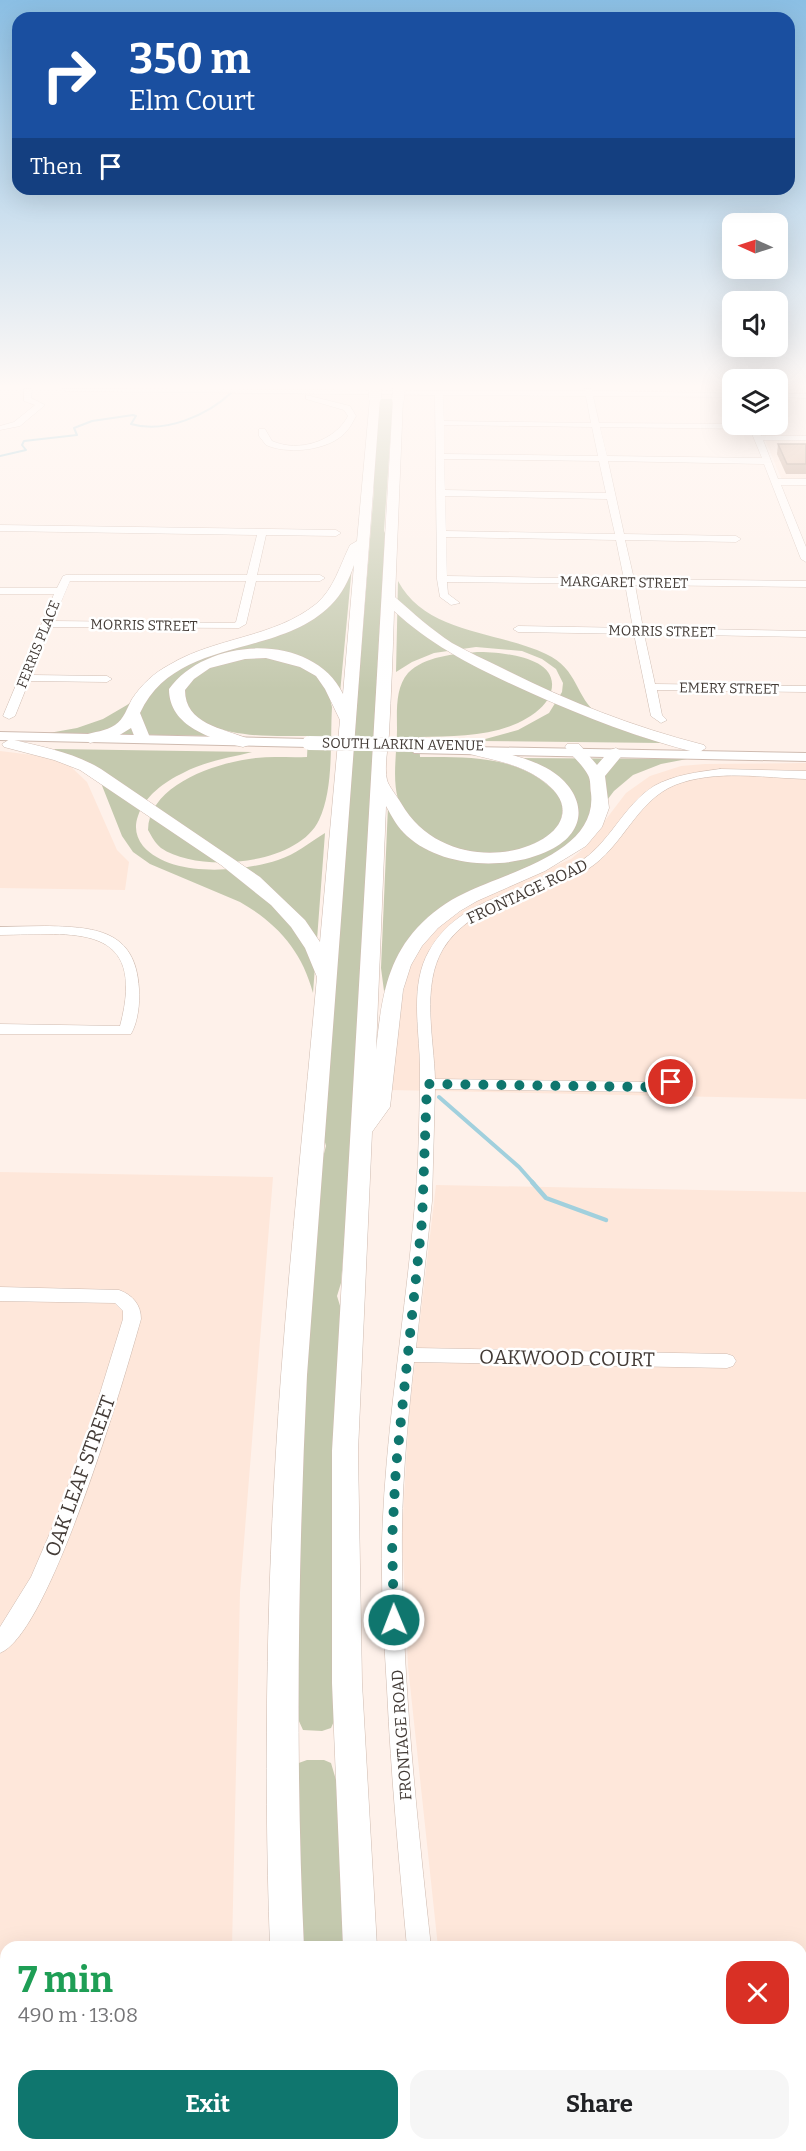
<!DOCTYPE html>
<meta charset="utf-8">
<style>
:root{--surface:#fff;--page:#f6f6f6;--text:#202124;--muted:#757577;--accent:#0f766e}
body{margin:0;font-family:Bitter,serif;background:var(--page);color:var(--text);height:100vh;display:flex;flex-direction:column;font-size:22px;white-space:nowrap}
*{box-sizing:border-box;margin:0}
p{font-size:20px;color:var(--muted)}
.icon{flex:none;width:33px;height:33px;fill:none;stroke:currentColor;stroke-width:2;stroke-linecap:round;stroke-linejoin:round}
.map{position:relative;flex:1;overflow:hidden}
.drawer{position:absolute;left:0px;top:1941px;width:807px;height:210px;display:flex;flex-direction:column;background:var(--surface);border-radius:18px 18px 0 0;box-shadow:0 6px 24px #0002}
.drawer>*{flex:none}
.banner{position:absolute;left:12px;top:12px;width:783px;height:183px;border-radius:18px;box-shadow:0 6px 24px #0002;background:#1a4fa0;color:#fff;overflow:hidden}
.needle{width:39px;rotate:273deg}
.fabs{position:absolute;left:722px;top:213px;display:grid;gap:12px}
.fabs a{display:grid;place-items:center;width:66px;height:66px;border-radius:12px;background:var(--surface);box-shadow:0 6px 24px #0002;font-size:30px}
.pin{position:absolute;display:grid;place-items:center;width:51px;height:51px;color:#fff;margin:-26px;border:3px solid #fff;border-radius:50%;box-shadow:0 2px 6px #0007}
.me{position:absolute;width:66px;margin:-33px;rotate:359deg;stroke-linejoin:round;filter:drop-shadow(0 0 4px #0008)}
.turn{display:flex;align-items:center;gap:21px;height:126px;padding:0 18px;font-size:27px}
.turn .icon{width:78px;height:78px;stroke-width:2.5}
.turn b{display:block;font-size:42px;line-height:51px}
.then{display:flex;align-items:center;height:57px;padding:0 18px;background:#0003;gap:12px;font-size:22px}
.round{display:grid;place-items:center;flex:none;width:63px;height:63px;border-radius:18px;background:var(--page)}
.summary{display:flex;align-items:center;justify-content:space-between;height:102px;padding:0 18px}
h1{font-size:36px;font-weight:700;line-height:45px;color:#1e9e55}
.primary-button{display:flex;gap:12px;margin-top:auto;padding:12px 18px}
.primary-button a{flex:1;height:69px;border-radius:18px;background:var(--accent);color:#fff;font-size:24px;font-weight:700;line-height:69px;text-align:center}
.primary-button a+a{background:var(--page);color:var(--text)}
.map>svg:first-child{display:block}
.built{fill:#fee7da}
.green{fill:#c4c9ae}
.lines{fill:none;stroke-linecap:round;stroke-linejoin:round}
.stream-far2{stroke:#a1d0dd;stroke-width:2}
.stream-far1{stroke:#a1d0dd;stroke-width:4}
.stream{stroke:#a1d0dd;stroke-width:4.5}
.minor-casing{stroke:#cfbbb0;stroke-width:1}
.major-casing{stroke:#cfbbb0;stroke-width:2}
.highway-casing{stroke:#cfbbb0;stroke-width:1}
.minor{fill:#fff;fill-rule:evenodd}
.major{fill:#fff;fill-rule:evenodd}
.highway{fill:#fff;fill-rule:evenodd}
.major-bridge-casing{stroke:#cfbbb0;stroke-width:14;stroke-linecap:butt}
.highway-bridge-casing{stroke:#cfbbb0;stroke-width:13;stroke-linecap:butt}
.major-bridge{stroke:#fff;stroke-width:14}
.highway-bridge{stroke:#fff;stroke-width:12}
.wall{fill:#bb9c89}
.building{fill:#d9b59f;stroke:#987f6f;stroke-width:1.5}
.route{stroke:#0f766e;stroke-width:10;stroke-dasharray:0 18}
.labels{text-anchor:middle;stroke-width:5;stroke-linejoin:round;paint-order:stroke}
.far-street-label{font-size:14px;fill:#433b36;stroke:#fff}
.street-label{font-size:16px;fill:#433b36;stroke:#fff}
.near-street-label{font-size:20px;fill:#433b36;stroke:#fff}
</style>
<div class="map">
<svg width="806" height="2151" viewBox="0 0 806 2151">
<rect width="100%" height="100%" fill="#fef1ea"/>
<path class="built" d="M765,440L806,441V480H782Z
M0,751L49,757L68,764L87,782L117,850L129,862L125,890L0,888Z
M806,763V1099L389,1090L403,993L410,965L421,945L436,928L482,898L571,859L584,848L626,793L650,776L681,766L705,764Z
M0,1172L273,1177L240,1592L232,1947H6V2145H240L241,2151H0Z
M436,1185L806,1192V2151H460V2145H801V1947H438L408,1666L402,1533L409,1413Z"/>
<path class="green" d="M379,399H393L384,531L385,533L348,1196L341,1283L337,1296L341,1309L335,1719L331,1728L322,1731L303,1730L298,1719L300,1446L322,1161L326,1146L323,1135L374,489L372,486Z
M352,566L340,693L330,677L267,653L190,669C147,702 185,719 216,736L49,733L77,728L103,719L127,705L184,664L299,624Z
M398,581C426,634 498,631 546,654C579,669 575,698 599,715C610,722 623,730 636,735C644,738 654,739 661,743L478,741L518,730L549,713L562,692L563,683L556,669L542,659L522,651L476,647L434,653L412,662L396,672Z
M477,652C499,652 561,656 551,692C547,706 531,717 518,723C487,737 453,736 419,737L420,757C464,757 515,755 550,787C558,794 564,802 562,814C560,832 542,840 527,847C487,865 412,844 398,799C392,778 397,751 397,730C397,712 395,688 408,673C425,656 454,654 477,652Z
M258,657C293,661 325,668 332,707C330,741 334,789 319,820C298,865 199,874 161,848C155,843 152,837 148,830C149,784 218,762 256,758C273,756 290,758 307,757L308,736C275,736 238,738 207,724C197,720 184,710 184,698C186,664 232,661 258,657Z
M55,749L252,752C229,758 205,761 183,773C164,782 145,796 138,816C134,827 136,837 143,846C171,878 241,872 278,860C296,854 309,843 325,833L313,993C302,951 277,923 240,902L150,864L133,852L122,836L99,778L54,751Z
M514,758L687,759L661,764L633,775L614,791L586,828L566,850L462,896L384,991L381,968L388,806L443,853L534,855L576,804Z
M307,1760H324L331,1763L336,1780L345,1947H299L296,1764Z"/>
<g class="lines">
<path class="stream-far2" d="M0,456L26,450L22,445L24,441L77,435L74,428L92,421L133,415L136,416L131,424C165,434 208,415 232,392"/>
<path class="stream-far1" d="M439,1097L519,1167L534,1184"/>
<path class="stream" d="M532,1182L546,1198L606,1220"/>
<defs>
<path id="minor" d="M24,389H32L31,398L45,405L20,426L0,430V426L14,422L35,405L24,401Z
M62,389L585,391L584,389H592V391L732,393V397L593,396L599,423L756,424L761,436H806V440H763L778,479H806V485H781L806,547V562L801,559L764,464L608,461L624,534L736,536L741,539L736,542L625,540L634,579L806,581V587L635,585L643,628L806,631V637L644,634L655,684L806,686V692L657,690L662,715L667,720L661,723L651,716L634,634L518,632L513,629L518,626L633,628L625,584L447,582L448,594L460,603L451,605L440,597L437,579L435,395L66,391ZM443,395L586,396L591,423L444,421ZM444,425L592,427L598,456L444,454ZM600,427L750,429L762,458L607,456ZM444,459L599,461L606,493L445,490ZM445,496L607,499L615,534L446,531ZM446,537L616,540L624,579L447,576Z
M777,393L806,394V398L777,397Z
M306,395L350,406L356,416C352,424 347,433 339,438C321,451 286,454 266,445L259,436V429H265L272,441C299,453 335,441 348,416L344,410L306,399Z
M0,525L336,530L341,533L336,536L266,535L257,575H320L325,578L320,581H256L246,624L239,628L51,627L31,675L107,676L112,679L107,682L29,681L15,716L9,719L3,716L54,594H0V588H57L63,576L66,575H247L257,535L0,531ZM70,581H246L236,622L234,623L53,621Z
M720,769L806,771V779C764,778 716,769 675,785C636,801 623,847 588,869C541,897 474,899 443,949C421,986 434,1039 435,1079L654,1082L681,1071L689,1076L676,1086L654,1092L435,1089L432,1201L416,1348L727,1354L733,1356L736,1361L733,1366L727,1368L414,1362C407,1427 401,1492 402,1557C403,1687 417,1818 431,1947H407C399,1861 391,1775 387,1689C384,1639 381,1589 382,1540C386,1412 411,1287 418,1160C419,1128 420,1097 420,1065C419,1028 410,984 429,951C460,895 529,893 578,863C610,844 623,805 654,786C674,775 697,772 720,769Z
M45,926C94,927 136,929 139,989C140,1003 138,1022 131,1034H0V1024L120,1026C148,921 73,934 0,935V927Z
M0,1287L119,1290C133,1295 141,1305 141,1319C125,1376 50,1634 0,1653V1627L31,1577L56,1519L92,1419L123,1319V1311L115,1303L0,1301Z
M428,2145H454V2151H428Z"/>
<path id="major" d="M0,732L309,739L316,743L309,747L0,740Z
M419,746L806,753V761L414,753L412,750Z"/>
<path id="highway" d="M375,395L380,398L307,1375C298,1566 295,1756 304,1947H270C263,1757 267,1566 281,1376C291,1243 305,1110 317,977L305,948L291,927L271,905L221,865L80,770L54,760L4,747L2,744L10,739C42,747 73,752 101,769L260,877L305,920L320,942L340,720L325,689L316,676L300,667L266,658L245,659L210,668L194,679L185,690C185,724 222,728 249,739L251,742L249,745L243,747C212,739 169,727 169,689C207,636 313,632 343,694L354,565C349,580 342,594 331,605C278,659 176,636 140,713L151,740L149,743H137L131,728L118,736L90,743L82,738L84,735C94,732 106,731 115,725C124,719 127,708 132,699C142,684 154,673 169,665C215,637 274,638 316,604C334,589 340,565 350,545L357,541L370,398Z
M398,396L403,399L395,597C413,613 432,630 452,643C468,652 486,660 502,668C567,701 633,727 704,745L706,748L698,753C638,738 587,718 531,693C482,671 434,648 394,611C393,652 391,693 389,734C388,748 384,766 387,780C389,787 397,796 401,803C457,901 624,833 539,778C519,764 493,760 470,754L468,751L470,748L476,746C500,752 528,757 550,770C585,792 591,830 550,850C508,871 442,868 407,836C398,828 392,817 386,806L376,1050C381,1005 385,963 417,928C431,913 447,901 465,893C506,872 598,853 591,793C590,788 591,780 588,775C583,765 572,756 565,747L567,744H579L597,765L610,750L616,748L624,753L605,776L609,808L602,827L586,846L545,871L477,901L460,911L438,928L422,946L411,965L403,990L390,1107L372,1132L358,1451L362,1683L377,1947H343L332,1683V1451L393,399Z
M280,2145H316L317,2151H279Z
M357,2145H393L395,2151H357Z"/>
</defs>
<use href="#minor" class="minor-casing"/>
<use href="#major" class="major-casing"/>
<use href="#highway" class="highway-casing"/>
<use href="#minor" class="minor"/>
<use href="#major" class="major"/>
<use href="#highway" class="highway"/>
<defs>
<path id="major-bridge" d="M309,743L428,745"/>
<path id="highway-bridge" d="M375,389V398
M398,399L399,389"/>
</defs>
<use href="#major-bridge" class="major-bridge-casing"/>
<use href="#highway-bridge" class="highway-bridge-casing"/>
<use href="#major-bridge" class="major-bridge"/>
<use href="#highway-bridge" class="highway-bridge"/>
</g>
<path class="wall" d="M778,444H806V474H786L777,454Z"/>
<path class="building" d="M778,444H806V464H787Z"/>
<linearGradient id="sky" x2="0" y2="1"><stop stop-color="#8bbfe4"/><stop offset="0.56" stop-color="#fff9f6"/><stop offset="1" stop-color="#fff9f6" stop-opacity="0"/></linearGradient>
<rect width="806" height="690" fill="url(#sky)"/>
<g class="lines">
<path class="route" d="M394,1620L392,1541L396,1467L422,1221L427,1084L654,1087L671,1082"/>
</g>
<g class="labels">
<g class="far-street-label">
<text transform="translate(624 582) rotate(1)" y="5">MARGARET STREET</text>
<text transform="translate(144 625) rotate(1)" y="5">MORRIS STREET</text>
<text transform="translate(662 631) rotate(1)" y="5">MORRIS STREET</text>
<text transform="translate(38 644) rotate(-68)" y="5">FERRIS PLACE</text>
<text transform="translate(729 688) rotate(1)" y="5">EMERY STREET</text>
<text transform="translate(403 744) rotate(1)" y="5">SOUTH LARKIN AVENUE</text>
</g>
<g class="street-label">
<text transform="translate(527 891) rotate(-25)" y="6">FRONTAGE ROAD</text>
<text transform="translate(401 1735) rotate(-94)" y="6">FRONTAGE ROAD</text>
</g>
<g class="near-street-label">
<text transform="translate(567 1358) rotate(1)" y="7">OAKWOOD COURT</text>
<text transform="translate(80 1476) rotate(-70)" y="7">OAK LEAF STREET</text>
</g>
</g>
</svg>
<div class="fabs">
<a><svg class="needle" viewBox="-14 -14 28 28"><path d="M0-13l5 13h-10z" fill="#e53935"/><path d="M0 13l5-13h-10z" fill="#757577"/></svg></a>
<a><svg class="icon" aria-label="sound" viewBox="0 0 24 24"><path d="M4 9h4l5-4v14l-5-4H4zM17 9q2 3 0 6"/></svg></a>
<a><svg class="icon" aria-label="layers" viewBox="0 0 24 24"><path d="M12 4l9 5-9 5-9-5zM3 14l9 5 9-5"/></svg></a>
</div>
<div class="pin" style="left:671px;top:1082px;background:#d93025"><svg class="icon" aria-label="arrive" viewBox="0 0 24 24"><path d="M6 21V4h12l-3 4 3 4H6"/></svg></div>
<svg class="me" style="left:394px;top:1620px" viewBox="-20 -20 40 40"><circle r="17" fill="#0f766e" stroke="#fff" stroke-width="3"/><path d="M0-11L8 9 0 5-8 9z" fill="#fff"/></svg>
<div class="banner">
<div class="turn"><svg class="icon" aria-label="right" viewBox="0 0 24 24"><path d="M7 20v-9h11M14 6l5 5-5 5"/></svg><div><b>350 m</b>Elm Court</div></div>
<div class="then">Then<svg class="icon" aria-label="arrive" viewBox="0 0 24 24"><path d="M6 21V4h12l-3 4 3 4H6"/></svg></div>
</div>
<section class="drawer">
<div class="summary"><div><h1>7 min</h1><p>490 m · 13:08</p></div><a class="round" style="background:#d93025;color:#fff"><svg class="icon" aria-label="close" viewBox="0 0 24 24"><path d="M6 6l12 12M18 6L6 18"/></svg></a></div>
<div class="primary-button"><a>Exit</a><a>Share</a></div>
</section>
</div>
